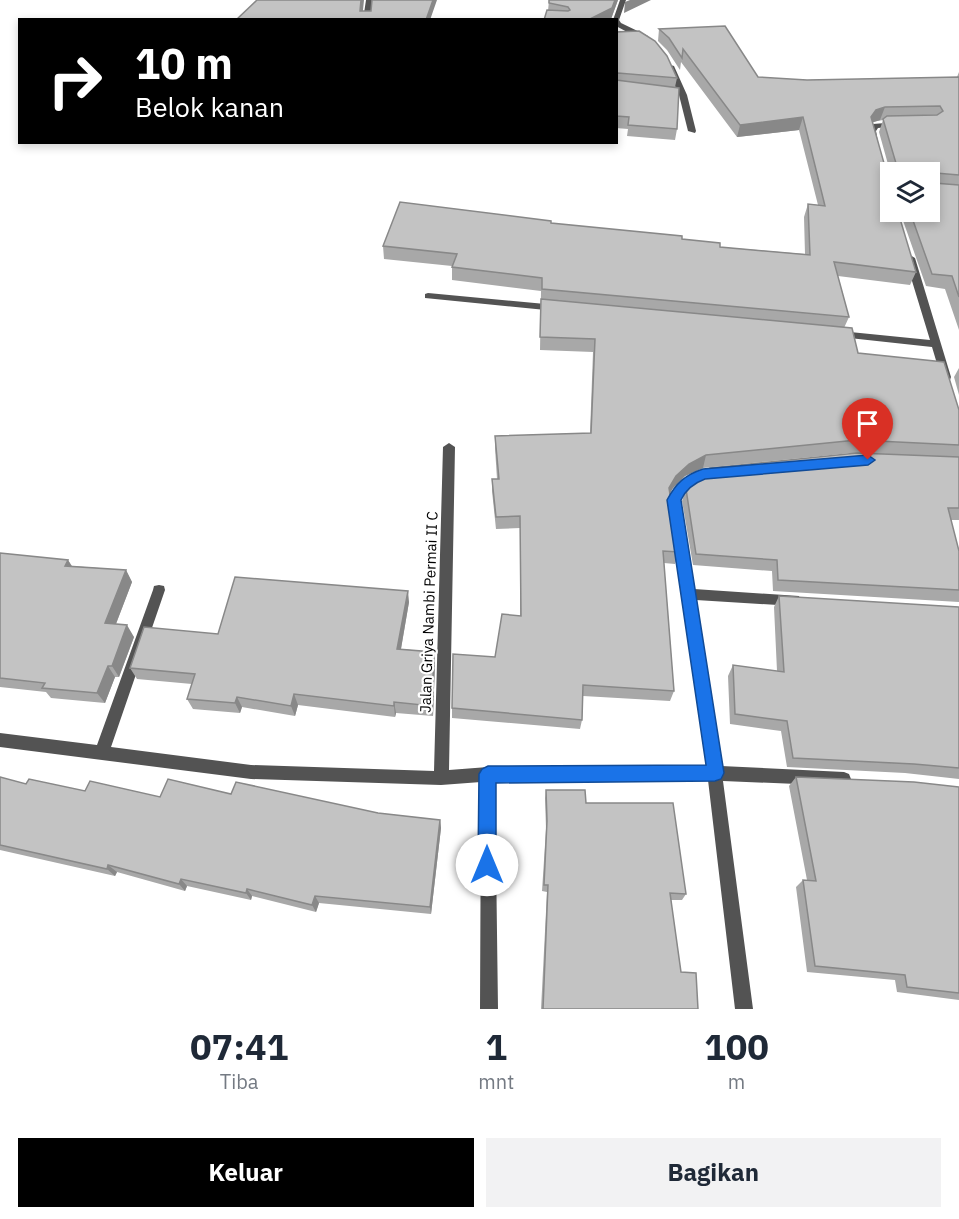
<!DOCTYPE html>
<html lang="id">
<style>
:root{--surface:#fff;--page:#f2f2f3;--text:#1f2937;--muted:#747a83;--accent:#000}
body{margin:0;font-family:"IBM Plex Sans",sans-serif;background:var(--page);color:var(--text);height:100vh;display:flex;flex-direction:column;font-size:22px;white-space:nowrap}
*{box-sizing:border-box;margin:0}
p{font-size:20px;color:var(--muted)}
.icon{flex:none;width:33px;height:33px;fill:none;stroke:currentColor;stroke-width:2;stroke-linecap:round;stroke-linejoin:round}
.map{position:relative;height:1009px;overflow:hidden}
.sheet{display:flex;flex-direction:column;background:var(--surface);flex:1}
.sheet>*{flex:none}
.guide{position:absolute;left:18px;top:18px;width:600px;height:126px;border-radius:0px;box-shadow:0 3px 9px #0003;background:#000;color:#fff;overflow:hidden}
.tools{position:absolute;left:880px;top:162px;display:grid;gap:12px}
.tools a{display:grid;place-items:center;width:60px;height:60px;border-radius:0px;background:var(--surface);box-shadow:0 3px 9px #0003;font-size:30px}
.pin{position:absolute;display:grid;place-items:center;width:51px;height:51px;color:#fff;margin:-62px -26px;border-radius:50% 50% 50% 0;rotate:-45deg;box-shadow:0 0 6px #0007}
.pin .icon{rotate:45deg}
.me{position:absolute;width:66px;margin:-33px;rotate:0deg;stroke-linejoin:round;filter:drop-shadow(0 0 4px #0008)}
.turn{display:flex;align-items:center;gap:21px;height:126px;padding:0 18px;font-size:27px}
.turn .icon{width:78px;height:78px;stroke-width:2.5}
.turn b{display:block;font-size:42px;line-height:51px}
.eta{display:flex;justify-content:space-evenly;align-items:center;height:102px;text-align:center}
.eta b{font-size:36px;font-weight:700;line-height:42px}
.cta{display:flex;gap:12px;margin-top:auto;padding:12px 18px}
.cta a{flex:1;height:69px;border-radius:0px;background:var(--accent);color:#fff;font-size:24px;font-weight:700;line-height:69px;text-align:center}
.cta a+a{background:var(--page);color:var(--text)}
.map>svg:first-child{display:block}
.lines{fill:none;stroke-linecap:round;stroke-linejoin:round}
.street{fill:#535353;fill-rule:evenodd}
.wall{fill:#a8a8a8}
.shaded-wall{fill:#888}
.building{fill:#c3c3c3;stroke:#888;stroke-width:1.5}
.route{fill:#1a73e8;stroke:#114b97;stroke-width:1.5}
.labels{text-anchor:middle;stroke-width:4.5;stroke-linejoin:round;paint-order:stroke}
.street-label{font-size:15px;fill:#000;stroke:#fff}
</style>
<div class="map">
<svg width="959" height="1009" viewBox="0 0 959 1009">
<rect width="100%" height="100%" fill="#fff"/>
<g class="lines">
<path class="street" d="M366,0H372L370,20H363Z
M620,0H626L619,20L621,23L648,36V40H642L616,26V20H613Z
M667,64L674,66L687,95L696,131L695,133L688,131L679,95L666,66Z
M898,122H901V126L878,128L876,131L878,142L871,144L868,131L873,124Z
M910,255L915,258L951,377L950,380H942L941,377L932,347L840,337L835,334L840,331L930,340L905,258Z
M428,293L556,305L561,308L556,311L425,298V294Z
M449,443L455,447L449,770L488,767L707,766L668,500C677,483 688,472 708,469L714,473L712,476C697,481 688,487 680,500L694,589L799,596L800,600L799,604L794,606L696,600L721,766L844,772L849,774L851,779L849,784L844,786L723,781L753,1009H735L708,780L495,781L498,1009H480L481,782L441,785L251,779L0,747V733L97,745L153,590L154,586L159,585L164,586L165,590L111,747L251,765L434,771L443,447Z"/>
</g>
<path class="wall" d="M549,0H618L611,19L548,11Z
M659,29L758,77L807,80L957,77L959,72V330L945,289L926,286L900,212H930V172H891V175L879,132L883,120L872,122L891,212L916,272L910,285L838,276L849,317L844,328L858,353L959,410V520H951L959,551V602L773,591L772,571L693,565L682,501L686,489L857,453H851L703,468L685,476L673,488L670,493L679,552L675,564L664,563L674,691L670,701L583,696L582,720L580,729L452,718V708L495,657L520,616V528L496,529L492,491V479H497L495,448V436L590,433L593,352L540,350L541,291L452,280V266L384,259L383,246L551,223L682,239L720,247L805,254L804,217L808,204L818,205L799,130L737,137L681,62L680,70L667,50L658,41Z
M616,32L677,78L675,87L677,129L675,140L627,136L628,129L616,128Z
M959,368V395L954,377Z
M0,553L68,560L72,566L126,570L132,582L116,624L134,637L119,677H115L105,703L51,698L46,692L0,687Z
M779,596L959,607V779L905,773L787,767L781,731L730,724L728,676L733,665L777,671L774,607Z
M409,602L401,649L434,652L435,663L433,716L396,713L395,717L298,705L295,716L242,707L240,713L193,709L187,699L192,684L137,679L130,668Z
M0,777L26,784L85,791L160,797L231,794L378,813L440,820L441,828L431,914L319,903L316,912L252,896L251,900L187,886L185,891L117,872L115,876L0,850Z
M796,777L959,787V1000L897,992L895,980L807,972L796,887L803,880H807L789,786Z
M546,790L586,803L686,894L682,900H671L681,972L698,1009H541L547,892L542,891L546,829L545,798Z"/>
<path class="shaded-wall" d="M361,0H364L362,20L360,11Z
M433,0H437L430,20H426Z
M615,0H618L611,19L588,20Z
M630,0H651L624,13L625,2Z
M885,107L880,120L871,123V117L876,110Z
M803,117L799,130L737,137L740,125Z
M706,455L703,468L685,476L673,488L666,500L669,488L676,476L689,464Z
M68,560L75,572L65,566Z
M126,570L132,582L112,634L105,623Z
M408,591L409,602L399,660L397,649Z
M127,625L134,637L119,677L112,666Z
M434,652L435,663L433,716L432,706Z
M108,666L115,677L105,703L97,693Z
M294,694L298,705L295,716L291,706Z
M237,697L242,707L240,713L235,703Z
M394,702L396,713L395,717L394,706Z
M440,820L441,828L431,914L430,907Z
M108,865L117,872L115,876L107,869Z
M181,879L187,886L185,891L179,884Z
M247,889L252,896L251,900L246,893Z
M315,896L319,903L316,912L312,905Z"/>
<path class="building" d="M257,0H361L360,11H371L372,0H433L426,20H236Z
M549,0H615L612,8L588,20H544L547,10L568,11L570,10L568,7L549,3Z
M725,26L758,77L807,80L959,77V175L936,173L933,175L934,183L959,185V297L952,276L932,274L910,212H930V172H898V170L883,119L887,116L937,115L943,111L940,106L885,107L876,110L871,117L891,188V212H898L916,272L834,262L849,317L542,289V278L452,267L457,254L383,246L400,202L551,221V223L682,236V239L720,243V247L810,255L808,204L825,206L803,117L740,125L683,49L682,58L669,38L659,29Z
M639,31L655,41L667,56L677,78L618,73L616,75V32Z
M616,80L679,88L677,129L628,125L629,117L616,116Z
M541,299L852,328L858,353L944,362L959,410V445L857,440L706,455L689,464L676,476L669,488L679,552L663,551L674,691L583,685L582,720L452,708L453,654L495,657L502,614L521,616L520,516L496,517L492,479H499L495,436L591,433L595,339L540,337Z
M857,453L959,457V508H948L959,551V590L778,580L777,560L696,554L686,489L695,477L710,468Z
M0,553L68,560L65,566L126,570L105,623L127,625L112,666H108L97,693L42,688L45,683L0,678Z
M235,577L408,591L397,649L434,652L432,706L394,702V706L294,694L291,706L237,697L235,703L187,699L195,674L130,668L144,627L218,634Z
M779,596L959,607V768L914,764L793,758L787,721L735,714L733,665L784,672Z
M0,777L26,784L29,779L85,791L90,781L160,797L168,779L231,794L236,782L378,813L440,820L430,907L315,896L312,905L247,889L246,893L181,879L179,884L108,865L107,869L0,845Z
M796,777L914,782L959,787V993L907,987L905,975L815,966L803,880L816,881Z
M546,790H585L586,803H673L686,894L670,893L681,972L696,973L698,1009H543L548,885H544L547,821Z"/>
<path class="route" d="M868,455L875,460L868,465L705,479C694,483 686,489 681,500L724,773L721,779L715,781L496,783V865L494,872L487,874L481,872L478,865L479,774L482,769L488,766L706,765L667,500C676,483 685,475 703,469Z"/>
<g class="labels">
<g class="street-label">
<text transform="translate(429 612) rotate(-88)" y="5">Jalan Griya Nambi Permai II C</text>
</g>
</g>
</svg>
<div class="tools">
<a><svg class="icon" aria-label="layers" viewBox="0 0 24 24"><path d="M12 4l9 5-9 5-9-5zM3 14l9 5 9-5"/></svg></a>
</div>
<div class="pin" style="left:868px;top:460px;background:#d93025"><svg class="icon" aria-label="arrive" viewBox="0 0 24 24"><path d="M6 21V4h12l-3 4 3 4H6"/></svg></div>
<svg class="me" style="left:487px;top:865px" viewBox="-20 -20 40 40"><circle r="19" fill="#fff"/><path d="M0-13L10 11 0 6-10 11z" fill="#1a73e8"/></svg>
<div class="guide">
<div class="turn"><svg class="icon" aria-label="right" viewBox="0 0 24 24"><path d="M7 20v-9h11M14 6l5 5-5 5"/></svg><div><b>10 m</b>Belok kanan</div></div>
</div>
</div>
<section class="sheet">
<div class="eta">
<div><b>07:41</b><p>Tiba</p></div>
<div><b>1</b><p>mnt</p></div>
<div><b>100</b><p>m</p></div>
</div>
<div class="cta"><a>Keluar</a><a>Bagikan</a></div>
</section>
